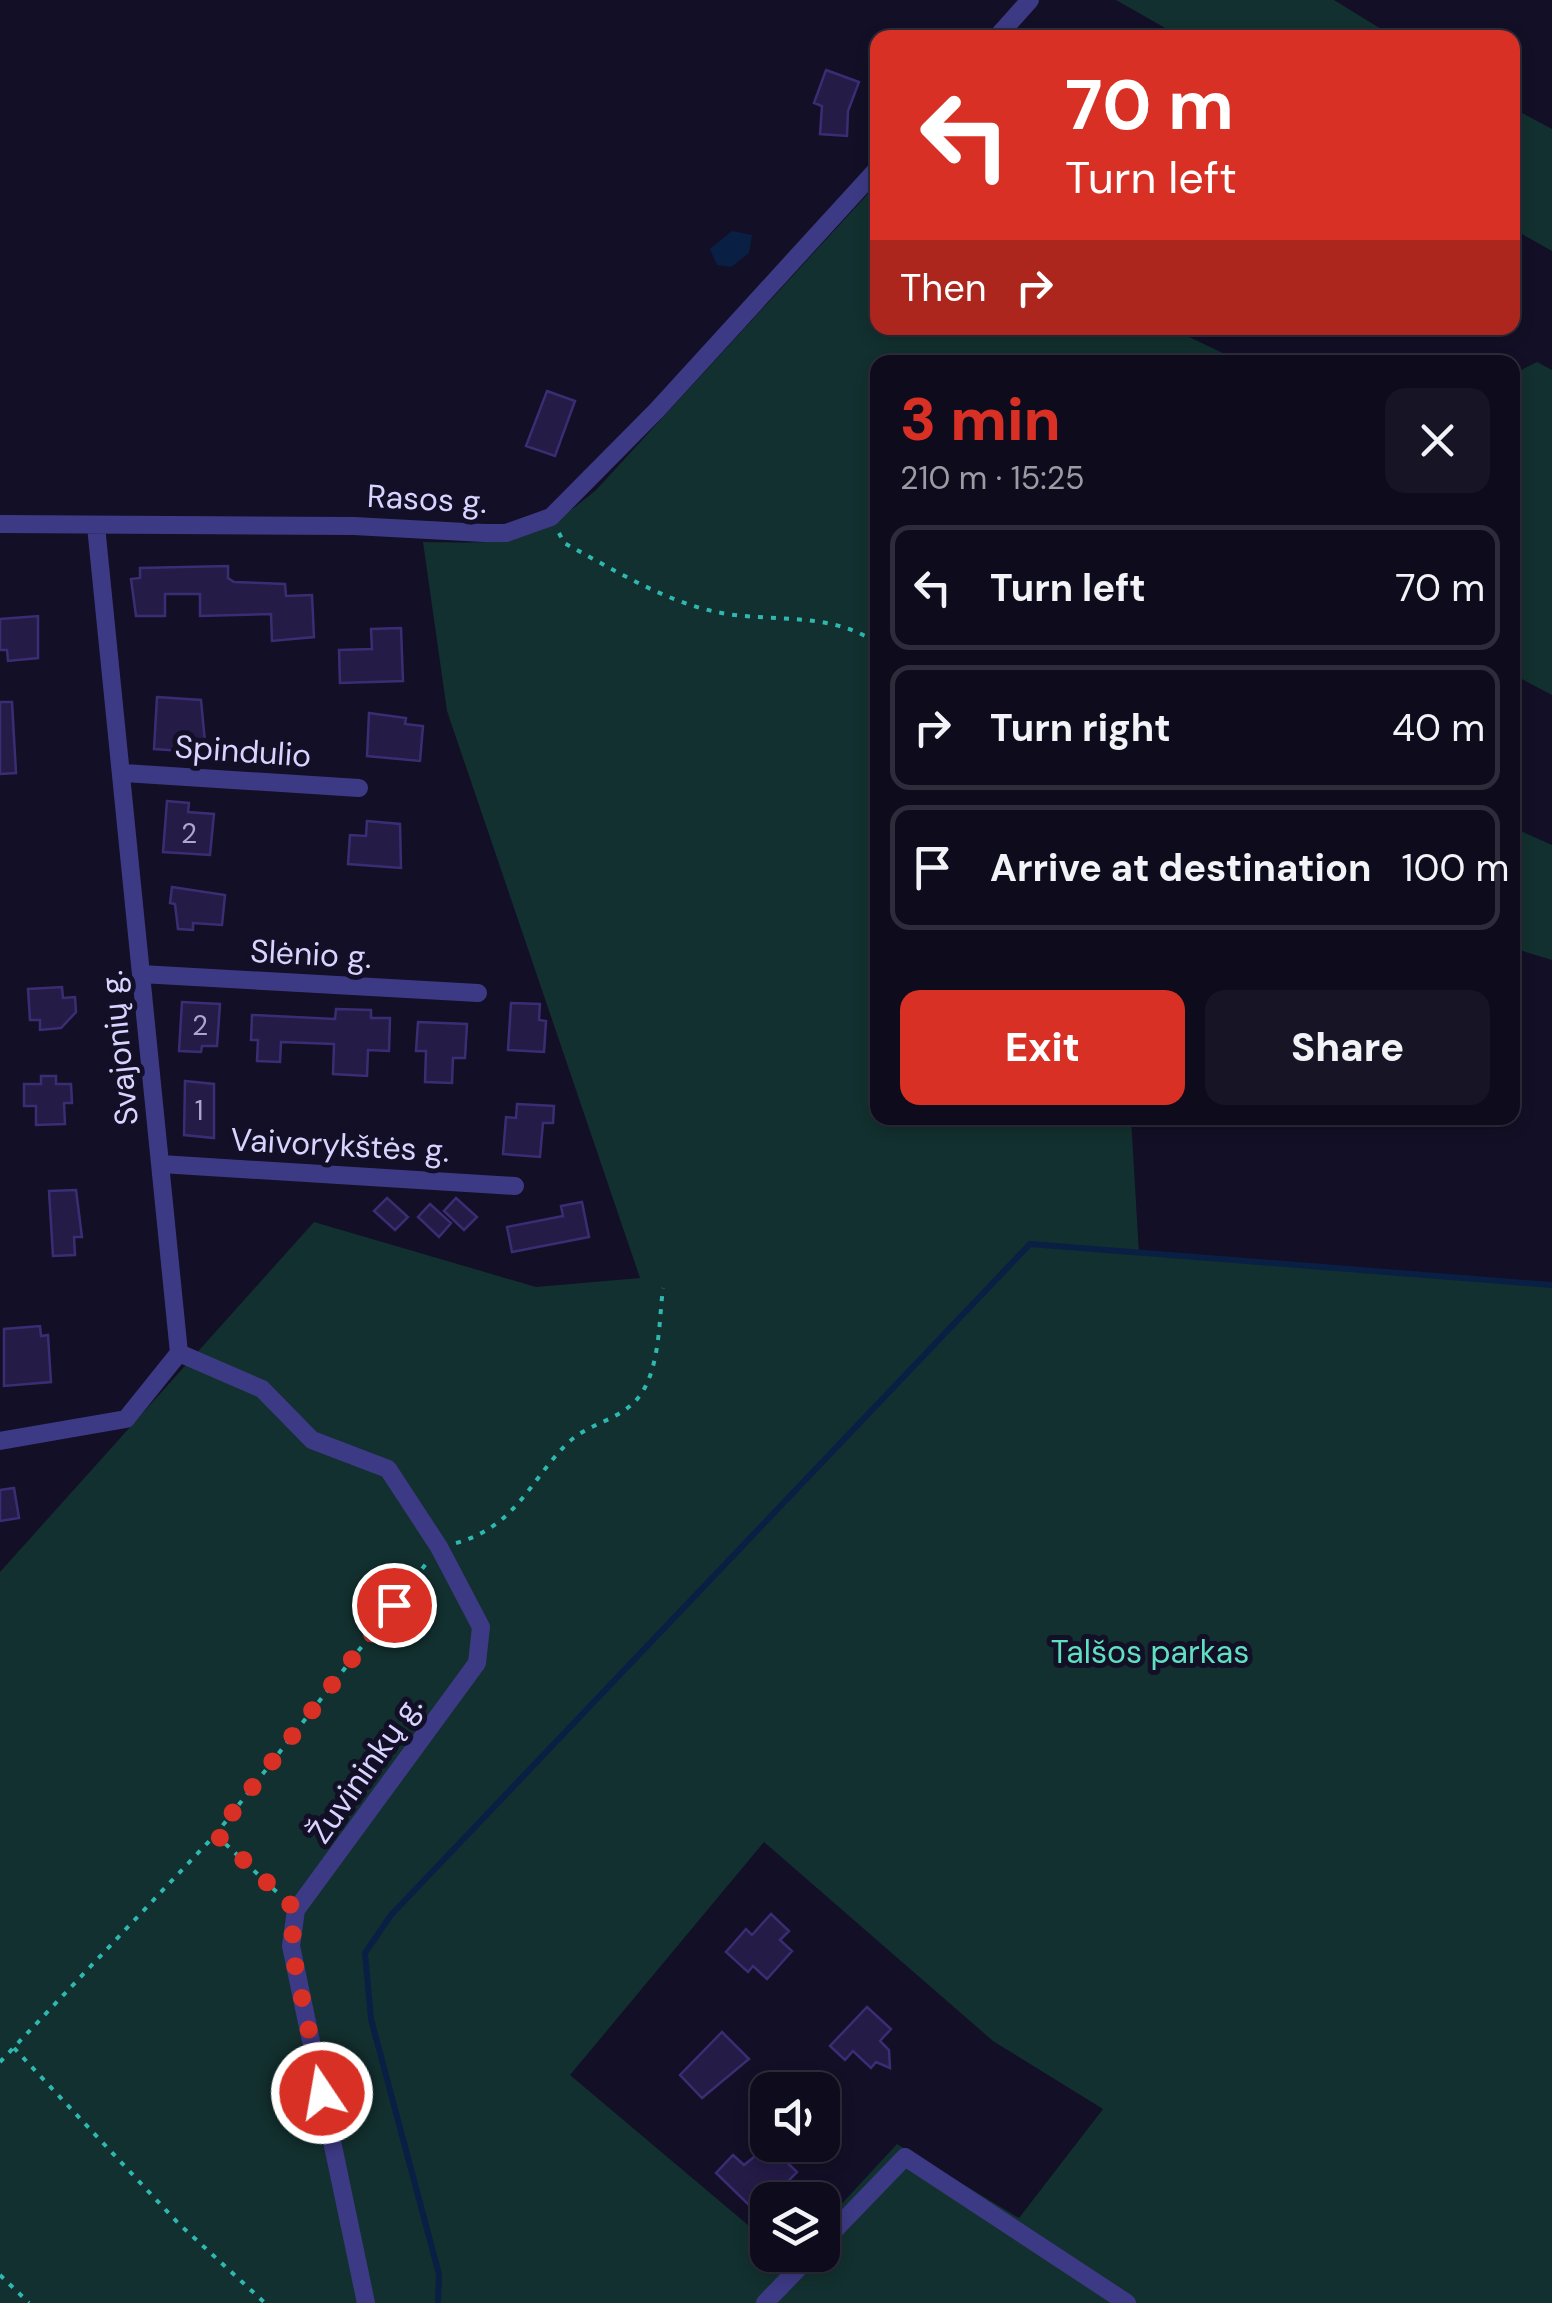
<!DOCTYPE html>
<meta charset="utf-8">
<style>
:root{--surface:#0e0b1c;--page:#171425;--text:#f1f3f6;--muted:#9b9ba3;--line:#2e2b3b;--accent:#d93025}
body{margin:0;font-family:"DM Sans",sans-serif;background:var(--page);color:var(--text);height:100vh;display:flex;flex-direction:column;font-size:38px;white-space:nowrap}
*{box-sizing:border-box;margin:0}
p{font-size:32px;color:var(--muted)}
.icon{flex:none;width:55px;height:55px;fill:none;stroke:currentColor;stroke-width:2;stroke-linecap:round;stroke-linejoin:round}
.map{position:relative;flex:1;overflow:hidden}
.drawer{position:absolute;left:870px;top:355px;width:650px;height:770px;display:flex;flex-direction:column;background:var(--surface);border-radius:20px;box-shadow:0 5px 15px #0003,0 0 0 2px var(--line)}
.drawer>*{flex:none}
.hud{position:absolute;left:870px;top:30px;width:650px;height:305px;border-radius:20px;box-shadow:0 5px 15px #0003,0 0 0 2px var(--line);background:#d93025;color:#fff;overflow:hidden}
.buttons{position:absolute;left:750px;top:2072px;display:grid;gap:20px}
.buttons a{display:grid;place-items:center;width:90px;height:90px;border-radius:20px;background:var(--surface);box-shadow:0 5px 15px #0003,0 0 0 2px var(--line);font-size:50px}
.pin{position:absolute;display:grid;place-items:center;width:85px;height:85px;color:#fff;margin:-42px;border:5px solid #fff;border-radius:50%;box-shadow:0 2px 10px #0007}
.me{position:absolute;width:110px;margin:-55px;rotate:348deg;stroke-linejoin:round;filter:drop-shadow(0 0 8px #0008)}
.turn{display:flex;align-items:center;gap:35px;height:210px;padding:0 30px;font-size:45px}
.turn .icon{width:130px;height:130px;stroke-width:2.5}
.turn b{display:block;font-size:70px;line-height:85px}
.then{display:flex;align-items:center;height:95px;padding:0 30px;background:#0003;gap:20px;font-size:38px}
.round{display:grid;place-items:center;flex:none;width:105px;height:105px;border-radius:20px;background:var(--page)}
.summary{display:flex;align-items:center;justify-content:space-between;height:170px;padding:0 30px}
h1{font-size:60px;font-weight:800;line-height:75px;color:var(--accent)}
.primary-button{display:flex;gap:20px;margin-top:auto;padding:20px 30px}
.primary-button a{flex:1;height:115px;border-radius:20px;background:var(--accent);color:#fff;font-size:40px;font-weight:800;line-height:115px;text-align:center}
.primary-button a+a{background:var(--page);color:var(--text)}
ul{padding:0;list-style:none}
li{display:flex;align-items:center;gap:30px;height:125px;margin:0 20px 15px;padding:0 10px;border:5px solid var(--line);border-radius:20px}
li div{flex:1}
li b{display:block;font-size:38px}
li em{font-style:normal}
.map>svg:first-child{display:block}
.green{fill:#12302f;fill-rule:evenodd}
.water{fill:#0a1f44}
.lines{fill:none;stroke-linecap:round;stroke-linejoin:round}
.stream{stroke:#0a1f44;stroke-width:6}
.building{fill:#241b47;stroke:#3b2d73;stroke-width:2.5}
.path{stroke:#2fb8b0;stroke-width:4;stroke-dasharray:5 8;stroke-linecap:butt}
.minor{stroke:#3d3a85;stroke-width:18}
.route{stroke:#d93025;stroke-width:18;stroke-dasharray:0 32.4}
.labels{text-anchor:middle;stroke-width:10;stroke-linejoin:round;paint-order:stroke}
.number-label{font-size:28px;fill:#aca6d1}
.street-label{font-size:32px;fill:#d9d4ff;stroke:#130f26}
.park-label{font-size:32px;fill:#5fe0c0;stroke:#130f26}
</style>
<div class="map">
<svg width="1552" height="2303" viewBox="0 0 1552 2303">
<rect width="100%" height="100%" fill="#130f26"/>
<path class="green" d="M1116,0H1334L1394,37H1181Z
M1513,108L1552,129V251L1513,229Z
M876,185L878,328H1170L1242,362H878V1118H1131L1139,1253L1552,1285V2303H0V1572L314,1222L536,1287L640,1278L447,711L423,542C510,543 529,547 597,489ZM764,1842L993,2041L1103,2109L1019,2218L897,2144L823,2224L822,2255H793L789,2259L768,2255L767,2241L570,2075Z
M1537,362L1552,370V695L1512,674L1513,374Z
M1512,827L1552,845V960L1513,948Z"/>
<path class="water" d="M732,231L752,235L749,253L731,267L717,265L710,249Z"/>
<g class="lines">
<path class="stream" d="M438,2303L439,2274L371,2019L365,1953L391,1915L1030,1244L1552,1285"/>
</g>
<path class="building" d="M826,70L859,82L848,111L847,136L820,134L822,106L814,103Z
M547,391L575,401L555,456L526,446Z
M228,566V578L234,582L285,584L286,596L312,595L314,637L272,641L271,614L200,616V594H165V616H136L131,579L140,578V568Z
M38,616V658L8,661L7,650H0V619Z
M401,628L403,681L340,683L339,650L372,649L371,629Z
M157,697L201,700L205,742L198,741V752L154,749Z
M0,702H12L16,773L0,774Z
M369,713L406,718L405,724L423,726L420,761L367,756Z
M167,801L189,803L188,812L214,814L210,855L163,852Z
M367,821L400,824L401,868L348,864L350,835L366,836Z
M172,887L225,895L222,925L193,923V930L178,929L175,904L170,903Z
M62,987L63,998L75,997L76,1012L61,1028L40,1030V1020H30L28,989Z
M182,1002L220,1004L217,1046H202L201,1052L179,1051Z
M511,1003L540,1004L539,1020L546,1021L544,1052L508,1050Z
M336,1009L371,1010V1018H390L389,1051L368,1050L367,1076L333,1074L334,1044L281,1042L280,1062L257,1061L258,1040H251L252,1015L335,1019Z
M418,1022L467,1024L465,1058H453L452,1083L425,1082L426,1051H416Z
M41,1076H56V1084H71L72,1103H64L65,1124L36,1125V1106H24V1084H41Z
M185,1081L214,1084V1138L184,1135Z
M517,1104L554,1106L553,1123H543L540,1157L503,1154L506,1117L516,1118Z
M76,1190L82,1237H74L75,1255L53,1256L49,1191Z
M387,1198L408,1217L395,1230L374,1211Z
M456,1198L477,1217L464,1230L444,1211Z
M582,1202L589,1237L512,1252L507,1227L563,1216L561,1206Z
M430,1204L451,1223L439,1237L418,1217Z
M40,1326L41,1336L48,1335L51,1382L4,1386V1329Z
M14,1488L19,1518L0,1521V1490Z
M771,1914L789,1931L780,1940L792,1951L767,1979L753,1966L748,1972L726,1952L746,1929L752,1935Z
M867,2007L891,2029L880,2041L889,2050L890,2068L876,2062L871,2068L853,2051L845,2060L830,2046Z
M722,2032L749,2059L702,2098L680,2075Z
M769,2145L797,2172L765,2205L756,2196L748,2204L716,2173L733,2155L744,2165Z"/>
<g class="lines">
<path class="path" d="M559,533L564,543C611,568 660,599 712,611C766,624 829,609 878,644
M456,1543C518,1526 531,1477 570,1441C591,1422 623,1420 641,1394C660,1366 659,1320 663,1288
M216,1835L282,1897
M14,2048L178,2223L265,2303
M0,2062L216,1834L429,1560
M0,2275L29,2303"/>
<path class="minor" d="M996,38L1030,0
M0,524L354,526L484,533H506L551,517L657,410L878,168
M124,773L359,788
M141,974L478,993
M161,1164L515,1186
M179,1353L262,1389L312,1440L388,1469L439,1547L481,1627L477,1663L296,1910L291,1946L366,2303
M0,1441L126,1419L179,1353L96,526
M822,2243L905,2157L1127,2303
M765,2303L811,2255"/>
</g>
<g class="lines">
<path class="route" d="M322,2093L291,1946L296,1910L216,1834L394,1605"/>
</g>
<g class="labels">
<g class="number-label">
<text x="189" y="843">2</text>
<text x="200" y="1035">2</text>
<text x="199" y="1120">1</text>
</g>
<g class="street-label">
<text transform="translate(427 499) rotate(3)" y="11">Rasos g.</text>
<text transform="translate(243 751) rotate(4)" y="11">Spindulio</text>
<text transform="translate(311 954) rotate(3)" y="11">Slėnio g.</text>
<text transform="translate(119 1048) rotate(-96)" y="11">Svajonių g.</text>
<text transform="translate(340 1145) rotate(3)" y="11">Vaivorykštės g.</text>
<text transform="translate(365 1769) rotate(-55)" y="11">Žuvininkų g.</text>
</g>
<g class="park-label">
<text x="1150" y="1663">Talšos parkas</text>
</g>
</g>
</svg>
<div class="buttons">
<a><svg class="icon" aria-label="sound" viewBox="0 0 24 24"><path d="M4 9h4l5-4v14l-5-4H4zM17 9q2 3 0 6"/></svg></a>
<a><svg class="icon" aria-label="layers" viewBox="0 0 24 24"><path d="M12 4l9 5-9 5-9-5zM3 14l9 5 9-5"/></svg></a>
</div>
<div class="pin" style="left:394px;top:1605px;background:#d93025"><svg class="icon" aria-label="arrive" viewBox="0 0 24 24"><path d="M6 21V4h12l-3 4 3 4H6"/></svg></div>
<svg class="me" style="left:322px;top:2093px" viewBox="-20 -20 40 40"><circle r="17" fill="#d93025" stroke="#fff" stroke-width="3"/><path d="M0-11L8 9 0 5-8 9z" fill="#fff"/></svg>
<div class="hud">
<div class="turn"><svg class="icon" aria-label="left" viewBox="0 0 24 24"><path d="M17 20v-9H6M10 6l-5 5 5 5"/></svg><div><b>70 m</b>Turn left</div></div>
<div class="then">Then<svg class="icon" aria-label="right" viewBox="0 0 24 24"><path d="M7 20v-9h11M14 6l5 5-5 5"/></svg></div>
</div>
<section class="drawer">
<div class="summary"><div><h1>3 min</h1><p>210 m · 15:25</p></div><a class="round"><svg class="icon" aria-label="close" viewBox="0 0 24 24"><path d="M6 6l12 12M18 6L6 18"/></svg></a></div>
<ul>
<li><svg class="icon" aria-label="left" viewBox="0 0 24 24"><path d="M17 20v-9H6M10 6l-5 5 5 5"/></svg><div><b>Turn left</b></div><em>70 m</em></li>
<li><svg class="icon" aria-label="right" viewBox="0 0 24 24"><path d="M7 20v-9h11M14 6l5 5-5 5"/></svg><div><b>Turn right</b></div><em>40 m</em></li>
<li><svg class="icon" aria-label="arrive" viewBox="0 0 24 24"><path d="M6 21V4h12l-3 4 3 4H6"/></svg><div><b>Arrive at destination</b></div><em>100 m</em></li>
</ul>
<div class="primary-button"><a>Exit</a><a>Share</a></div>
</section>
</div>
